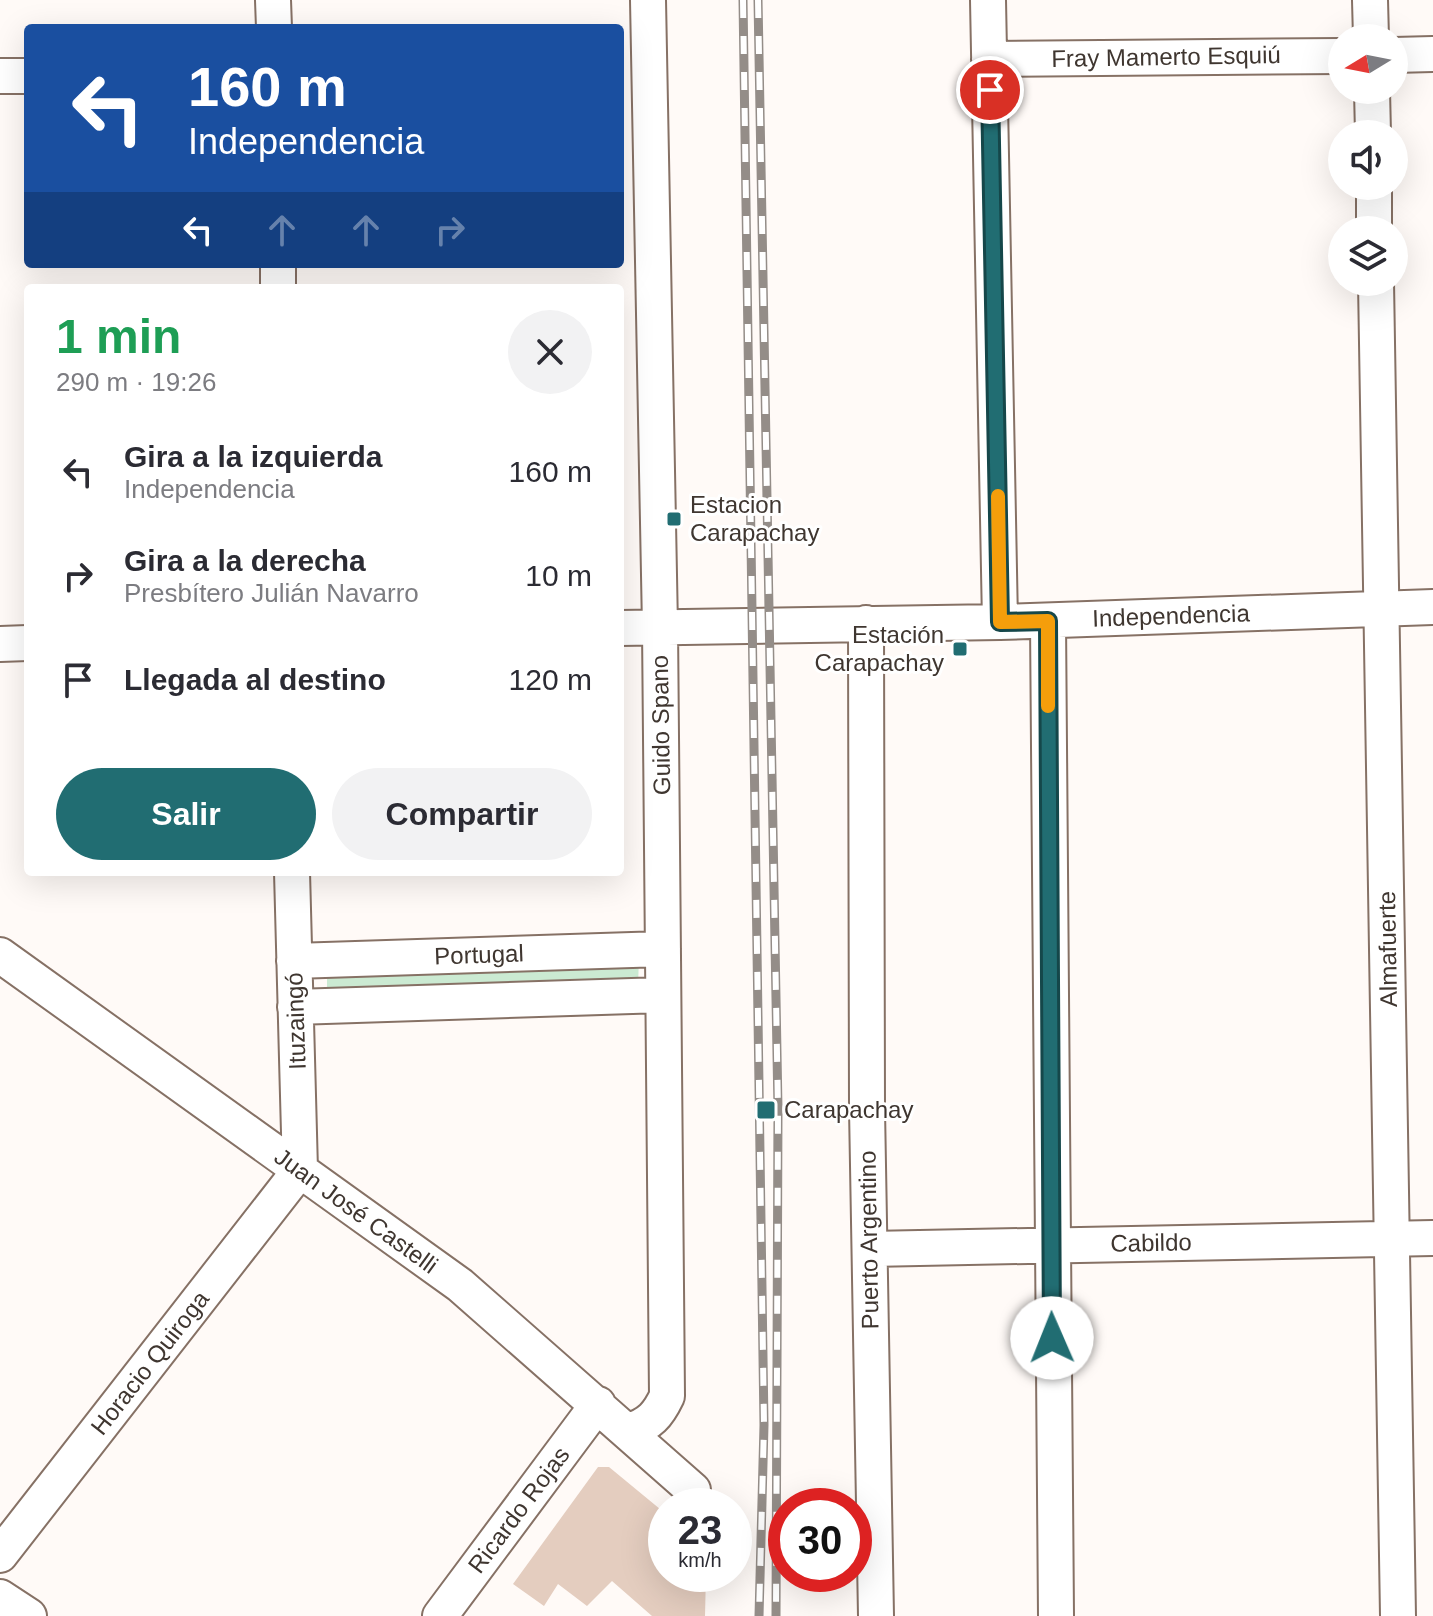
<!DOCTYPE html>
<html lang="es">
<meta charset="utf-8">
<style>
:root{--surface:#fff;--page:#f2f2f3;--text:#2b2b33;--muted:#7c7c81;--accent:#216d72}
body{margin:0;font-family:Arial,sans-serif;background:var(--page);color:var(--text);height:100vh;display:flex;flex-direction:column;font-size:30px;white-space:nowrap}
*{box-sizing:border-box;margin:0}
p{font-size:26px;color:var(--muted)}
.icon{flex:none;width:44px;height:44px;fill:none;stroke:currentColor;stroke-width:2;stroke-linecap:round;stroke-linejoin:round}
.map{position:relative;flex:1;overflow:hidden}
.panel{position:absolute;left:24px;top:284px;width:600px;height:592px;display:flex;flex-direction:column;background:var(--surface);border-radius:8px;box-shadow:0 8px 32px #0002}
.panel>*{flex:none}
.guide{position:absolute;left:24px;top:24px;width:600px;height:244px;border-radius:8px;box-shadow:0 8px 32px #0002;background:#1a4fa0;color:#fff;overflow:hidden}
.needle{width:52px;rotate:260deg}
.tools{position:absolute;left:1328px;top:24px;display:grid;gap:16px}
.tools a{display:grid;place-items:center;width:80px;height:80px;border-radius:50%;background:var(--surface);box-shadow:0 8px 32px #0002;font-size:40px}
.speed{position:absolute;left:648px;top:1488px;display:flex;gap:16px;font-size:40px;font-weight:700;text-align:center}
.speed>*{display:grid;place-content:center;width:104px;height:104px;border-radius:50%;background:var(--surface);box-shadow:0 8px 32px #0002;line-height:1}
.speed small{font-size:20px;font-weight:400}
.speed .limit{border:12px solid #d22;background:#fff;color:#111}
.pin{position:absolute;display:grid;place-items:center;width:68px;height:68px;color:#fff;margin:-34px;border:4px solid #fff;border-radius:50%;box-shadow:0 2px 8px #0007}
.me{position:absolute;width:88px;margin:-44px;rotate:359deg;stroke-linejoin:round;filter:drop-shadow(0 0 6px #0008)}
.turn{display:flex;align-items:center;gap:28px;height:168px;padding:0 32px;font-size:36px}
.turn .icon{width:104px;height:104px;stroke-width:2.5}
.turn b{display:block;font-size:56px;line-height:68px}
.lanes{display:flex;align-items:center;height:76px;padding:0 32px;background:#0003;justify-content:center;gap:40px;direction:ltr}
.lanes .off{opacity:.35}
.round{display:grid;place-items:center;flex:none;width:84px;height:84px;border-radius:42px;background:var(--page)}
.head{display:flex;align-items:center;justify-content:space-between;height:136px;padding:0 32px}
h1{font-size:48px;font-weight:800;line-height:60px;color:#1e9e55}
.action{display:flex;gap:16px;margin-top:auto;padding:16px 32px}
.action a{flex:1;height:92px;border-radius:48px;background:var(--accent);color:#fff;font-size:32px;font-weight:800;line-height:92px;text-align:center}
.action a+a{background:var(--page);color:var(--text)}
ul{padding:0;list-style:none}
li{display:flex;align-items:center;gap:24px;height:104px;padding:0 32px}
li div{flex:1}
li b{display:block;font-size:30px}
li em{font-style:normal}
.map>svg:first-child{display:block}
.green{fill:#cbead2}
.building{fill:#e4cdbf}
.lines{fill:none;stroke-linecap:round;stroke-linejoin:round}
.street-casing{stroke:#867165;stroke-width:38}
.street{stroke:#fff;stroke-width:34}
.rail-casing{stroke:#948d88;stroke-width:9}
.rail{stroke:#fff;stroke-width:6;stroke-dasharray:18;stroke-linecap:butt}
.route-casing{stroke:#15474a;stroke-width:20}
.route{stroke:#216d72;stroke-width:14}
.slow{stroke:#f59e0b;stroke-width:14}
.poi-dot{fill:#216d72;stroke:#fff;stroke-width:3}
.labels{text-anchor:middle;stroke-width:6;stroke-linejoin:round;paint-order:stroke}
.street-label{font-size:24px;fill:#3f3630;stroke:#fff}
.poi-label{font-size:24px;fill:#3f3630;stroke:#fff;text-anchor:start}
</style>
<div class="map">
<svg width="1433" height="1616" viewBox="0 0 1433 1616">
<rect width="100%" height="100%" fill="#fffaf7"/>
<path class="green" d="M639,957L638,986L327,998V969Z"/>
<path class="building" d="M598,1467H609L666,1514V1574H706L705,1616H652L612,1581L587,1606L558,1584L544,1606L513,1584Z"/>
<g class="lines">
<defs>
<path id="street" d="M273,0L274,28
M988,0L1000,622
M1370,0L1371,38
M1394,55L1433,54
M989,59L1342,56
M0,76H28
M1372,90L1373,134
M1374,186V230
M278,264V288
M1376,282L1398,1616
M1048,621L1056,1616
M866,623L867,1109L876,1616
M620,628L1000,622L1433,607
M0,644L28,643
M292,872L300,1170
M0,955L460,1285L693,1490
M294,961L663,949
M295,1007L663,995
M870,1249L1433,1238
M629,1431C650,1424 658,1415 667,1396L660,627L648,0
M0,1555L300,1170
M0,1597L29,1616
M440,1616L598,1404"/>
</defs>
<use href="#street" class="street-casing"/>
<use href="#street" class="street"/>
<defs>
<path id="rail" d="M743,0L764,1425L759,1616
M758,0L778,1109L776,1616"/>
</defs>
<use href="#rail" class="rail-casing"/>
<use href="#rail" class="rail"/>
</g>
<g class="lines">
<defs>
<path id="route" d="M990,90L1000,622L1048,621L1052,1338"/>
</defs>
<use href="#route" class="route-casing"/>
<use href="#route" class="route"/>
<path class="slow" d="M998,496L1000,622L1048,621V706"/>
</g>
<g class="poi-dot">
<rect x="666" y="511" width="16" height="16" rx="4"/>
<rect x="952" y="641" width="16" height="16" rx="4"/>
<rect x="756" y="1100" width="20" height="20" rx="4"/>
</g>
<g class="labels">
<g class="street-label">
<text transform="translate(1166 57) rotate(-1)" y="8">Fray Mamerto Esquiú</text>
<text transform="translate(1171 616) rotate(-2)" y="8">Independencia</text>
<text transform="translate(661 725) rotate(-91)" y="8">Guido Spano</text>
<text transform="translate(1388 949) rotate(-91)" y="8">Almafuerte</text>
<text transform="translate(479 955) rotate(-2)" y="8">Portugal</text>
<text transform="translate(296 1021) rotate(-92)" y="8">Ituzaingó</text>
<text transform="translate(356 1211) rotate(36)" y="8">Juan José Castelli</text>
<text transform="translate(869 1240) rotate(-91)" y="8">Puerto Argentino</text>
<text transform="translate(1151 1243) rotate(-1)" y="8">Cabildo</text>
<text transform="translate(150 1363) rotate(-52)" y="8">Horacio Quiroga</text>
<text transform="translate(519 1510) rotate(-53)" y="8">Ricardo Rojas</text>
</g>
<g class="poi-label">
<text x="690" y="513">Estacion<tspan x="690" dy="28">Carapachay</tspan></text>
<text x="944" y="643" text-anchor="end">Estación<tspan x="944" dy="28">Carapachay</tspan></text>
<text x="784" y="1118">Carapachay</text>
</g>
</g>
</svg>
<div class="tools">
<a><svg class="needle" viewBox="-14 -14 28 28"><path d="M0-13l5 13h-10z" fill="#e53935"/><path d="M0 13l5-13h-10z" fill="#7c7c81"/></svg></a>
<a><svg class="icon" aria-label="sound" viewBox="0 0 24 24"><path d="M4 9h4l5-4v14l-5-4H4zM17 9q2 3 0 6"/></svg></a>
<a><svg class="icon" aria-label="layers" viewBox="0 0 24 24"><path d="M12 4l9 5-9 5-9-5zM3 14l9 5 9-5"/></svg></a>
</div>
<div class="speed"><div>23<small>km/h</small></div><div class="limit">30</div></div>
<div class="pin" style="left:990px;top:90px;background:#d93025"><svg class="icon" aria-label="arrive" viewBox="0 0 24 24"><path d="M6 21V4h12l-3 4 3 4H6"/></svg></div>
<svg class="me" style="left:1052px;top:1338px" viewBox="-20 -20 40 40"><circle r="19" fill="#fff"/><path d="M0-13L10 11 0 6-10 11z" fill="#216d72"/></svg>
<div class="guide">
<div class="turn"><svg class="icon" aria-label="left" viewBox="0 0 24 24"><path d="M17 20v-9H6M10 6l-5 5 5 5"/></svg><div><b>160 m</b>Independencia</div></div>
<div class="lanes"><svg class="icon" aria-label="left" viewBox="0 0 24 24"><path d="M17 20v-9H6M10 6l-5 5 5 5"/></svg><svg class="icon off" aria-label="ahead" viewBox="0 0 24 24"><path d="M12 20V5M6 11l6-6 6 6"/></svg><svg class="icon off" aria-label="ahead" viewBox="0 0 24 24"><path d="M12 20V5M6 11l6-6 6 6"/></svg><svg class="icon off" aria-label="right" viewBox="0 0 24 24"><path d="M7 20v-9h11M14 6l5 5-5 5"/></svg></div>
</div>
<section class="panel">
<div class="head"><div><h1>1 min</h1><p>290 m · 19:26</p></div><a class="round"><svg class="icon" aria-label="close" viewBox="0 0 24 24"><path d="M6 6l12 12M18 6L6 18"/></svg></a></div>
<ul>
<li><svg class="icon" aria-label="left" viewBox="0 0 24 24"><path d="M17 20v-9H6M10 6l-5 5 5 5"/></svg><div><b>Gira a la izquierda</b><p>Independencia</p></div><em>160 m</em></li>
<li><svg class="icon" aria-label="right" viewBox="0 0 24 24"><path d="M7 20v-9h11M14 6l5 5-5 5"/></svg><div><b>Gira a la derecha</b><p>Presbítero Julián Navarro</p></div><em>10 m</em></li>
<li><svg class="icon" aria-label="arrive" viewBox="0 0 24 24"><path d="M6 21V4h12l-3 4 3 4H6"/></svg><div><b>Llegada al destino</b></div><em>120 m</em></li>
</ul>
<div class="action"><a>Salir</a><a>Compartir</a></div>
</section>
</div>
